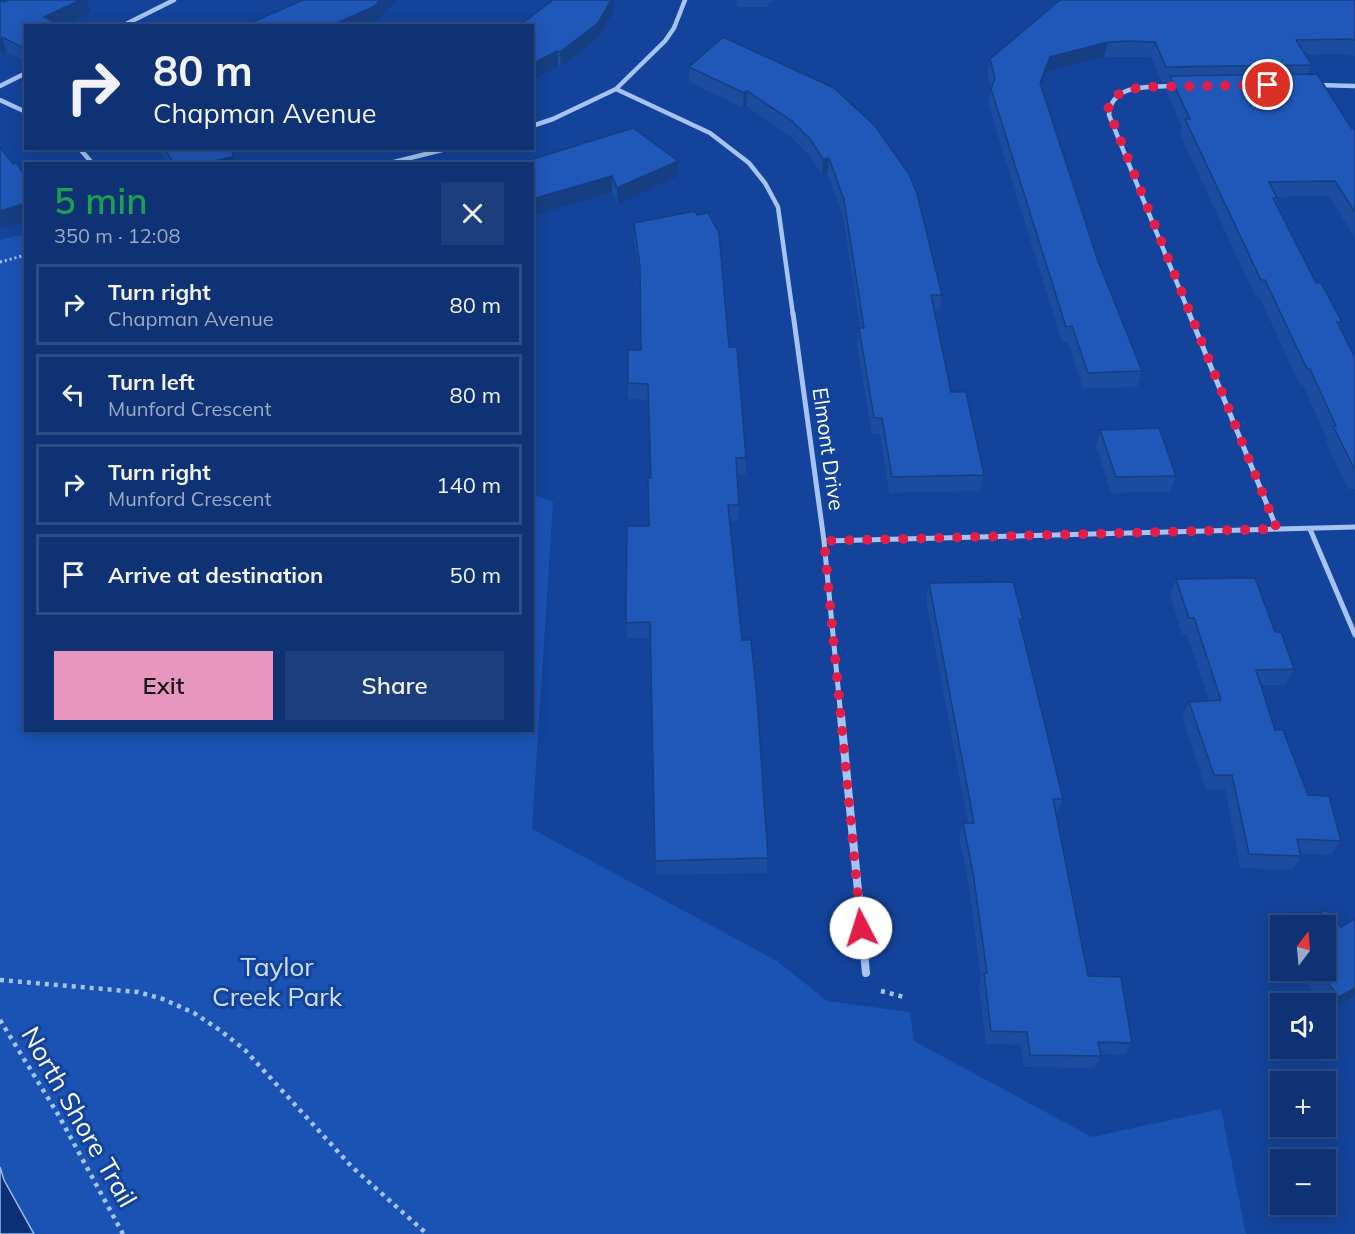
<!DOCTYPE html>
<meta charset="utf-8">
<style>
:root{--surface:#0e3274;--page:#1c3e7c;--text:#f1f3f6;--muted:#9baac5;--line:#2e4d86;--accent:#e797bd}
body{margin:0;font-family:Mulish,sans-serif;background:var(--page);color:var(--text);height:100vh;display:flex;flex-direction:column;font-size:22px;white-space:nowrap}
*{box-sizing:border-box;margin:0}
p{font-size:20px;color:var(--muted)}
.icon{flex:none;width:33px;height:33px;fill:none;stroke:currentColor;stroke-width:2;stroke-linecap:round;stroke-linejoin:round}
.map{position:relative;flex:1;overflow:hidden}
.panel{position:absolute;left:24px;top:162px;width:510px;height:570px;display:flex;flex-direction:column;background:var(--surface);border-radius:0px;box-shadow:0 3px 15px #0003,0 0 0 2px var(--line)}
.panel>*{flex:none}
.guide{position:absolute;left:24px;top:24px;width:510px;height:126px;border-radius:0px;box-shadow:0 3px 15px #0003,0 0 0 2px var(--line);background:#0e3274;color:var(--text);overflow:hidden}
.needle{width:39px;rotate:16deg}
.controls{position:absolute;left:1270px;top:915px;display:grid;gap:12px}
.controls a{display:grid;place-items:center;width:66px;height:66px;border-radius:0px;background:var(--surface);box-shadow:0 3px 15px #0003,0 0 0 2px var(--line);font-size:30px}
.pin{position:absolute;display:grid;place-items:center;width:51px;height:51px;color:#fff;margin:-26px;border:3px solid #fff;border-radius:50%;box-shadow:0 2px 6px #0007}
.me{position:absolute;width:66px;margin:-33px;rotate:355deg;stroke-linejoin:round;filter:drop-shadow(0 0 4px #0008)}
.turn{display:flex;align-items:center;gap:21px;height:126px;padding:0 30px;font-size:27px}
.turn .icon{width:78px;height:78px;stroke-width:2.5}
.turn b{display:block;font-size:42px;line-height:51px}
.round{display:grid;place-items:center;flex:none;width:63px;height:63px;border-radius:0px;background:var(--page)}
.summary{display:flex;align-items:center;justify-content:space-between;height:102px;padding:0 30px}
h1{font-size:36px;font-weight:600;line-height:45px;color:#1e9e55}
.button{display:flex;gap:12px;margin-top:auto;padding:12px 30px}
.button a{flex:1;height:69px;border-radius:0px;background:var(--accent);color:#111;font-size:24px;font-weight:600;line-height:69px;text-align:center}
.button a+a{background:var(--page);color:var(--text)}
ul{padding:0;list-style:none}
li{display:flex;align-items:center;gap:18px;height:81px;margin:0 12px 9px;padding:0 18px;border:3px solid var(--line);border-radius:0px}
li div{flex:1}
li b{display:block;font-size:22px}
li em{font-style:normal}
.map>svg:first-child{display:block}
.green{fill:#1a53b4}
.water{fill:#0b3076;stroke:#98bcf7;stroke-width:1.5}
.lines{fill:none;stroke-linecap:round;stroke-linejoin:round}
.path-far1{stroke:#a6c3f4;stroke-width:3;stroke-dasharray:2 3;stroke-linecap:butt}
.path{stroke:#a6c3f4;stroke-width:4.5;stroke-dasharray:4 5;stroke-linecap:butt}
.minor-far2{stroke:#a6c3f4;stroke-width:4.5}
.minor-far1{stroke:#a6c3f4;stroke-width:5}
.minor{stroke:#a6c3f4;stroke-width:8}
.wall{fill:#1c4c9f}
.shaded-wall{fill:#163e82}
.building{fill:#2058b9;stroke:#163e82;stroke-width:1.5}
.route{stroke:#e11d48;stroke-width:10;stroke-dasharray:0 18}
.labels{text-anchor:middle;stroke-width:6;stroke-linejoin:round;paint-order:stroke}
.street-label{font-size:21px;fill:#fff;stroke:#13439a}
.near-park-label{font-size:26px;fill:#cee0fd;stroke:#13439a}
.near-street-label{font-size:26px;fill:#fff;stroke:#13439a}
</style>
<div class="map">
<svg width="1355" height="1234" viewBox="0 0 1355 1234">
<rect width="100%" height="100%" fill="#13439a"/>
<path class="green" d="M25,234L26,730H532L533,494L553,502L532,829L777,961L827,1001L910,1012L914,1041L1092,1137L1221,1109L1246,1234H0V240Z"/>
<path class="water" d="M0,1167L4,1180L34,1234H0Z"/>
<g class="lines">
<path class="path-far1" d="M0,262L26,255"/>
<path class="path" d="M0,980L138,992L163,999L194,1013L221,1031L245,1050L352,1167L427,1234
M881,991L904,997
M0,1020L59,1116L123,1234"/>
<path class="minor-far2" d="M122,26L174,0
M1317,85L1355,86
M0,86L26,73
M1175,86C1150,87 1111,83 1109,115L1190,315
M616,89L710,133L749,163L765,183L778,207L793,315
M0,100L26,112
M532,126L553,119L616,89L665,41L674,28L685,0
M79,148L93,164
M386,164L450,148"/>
<path class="minor-far1" d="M793,313L824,541L841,718
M1189,313L1277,529
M1310,529L1355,635
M824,541L1355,527"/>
<path class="minor" d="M841,716L866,973"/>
</g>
<path class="wall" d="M0,0L4,2L91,12L26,26V62L7,52L2,55L0,54Z
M553,0H614V11L598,38L561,67L558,66Z
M736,0H773V2H769L768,7H737Z
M1355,0V56L1344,54L1306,55L1312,65L1308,74L1352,129H1355V238L1329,196L1277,197L1276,203L1316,283L1342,322L1339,327L1355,358V489H1348L1326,442L1327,439L1303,385H1300L1259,296H1255L1180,134L1182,127L1166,91L1169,82H1162L1151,57H1104L1046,72L1041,87L1098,261L1142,371L1137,387L1083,389L1068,342H1062L1006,162L988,104L991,89L987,74L990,59Z
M689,67L834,88L942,295L939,311H934L951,392L984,475L980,491L889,493L880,434H872L857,344L859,328H860L843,216L827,173L822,175L809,155L791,137L746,106L743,108L689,82Z
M158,148H230L234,156L236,164H168Z
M678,161V176L618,204L612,192L524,162Z
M634,223L729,347L746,458V474H737L739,505L738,521H730L742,640L768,858L767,873L656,875L650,638H627L626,623L649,526L650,478L649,400L628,399V350H641L640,282L634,239Z
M1100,430L1176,476L1170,492L1111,493L1096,446Z
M1176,579L1275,632L1294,669L1286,685H1261L1275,730L1308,795L1341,841L1331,855L1300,854L1301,856L1292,870L1240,868L1225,789L1206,790L1182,717L1189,702L1209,701L1187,634H1182L1170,595Z
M929,583L1023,619L1020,627L1063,799L1057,813L1056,814L1088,976L1132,1043L1125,1055L1100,1054L1101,1056L1094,1068L1024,1067L1021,1045L986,1044L979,986L981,979L969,887L959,838L963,823H968L926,599Z
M1355,919V996L1329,1010L1326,1006V1004H1324L1296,970H1326L1341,927Z
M1281,935V952L1275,945Z"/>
<path class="shaded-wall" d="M80,0H87L91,12L63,26L44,17Z
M380,0H396L377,21L367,26H330Z
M611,0H614V11L598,38L561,67L560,52Z
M2,37L7,52L2,55L0,51V38Z
M1108,42L1104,57L1046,72L1037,99L1040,83L1050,57Z
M557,51L558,66L532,80V64Z
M747,91L746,106L743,108L744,93Z
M234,156L236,164H201Z
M829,158L827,173L822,175L823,159Z
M678,161V176L618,204L617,188Z
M612,176V192L532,216V199Z
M26,203V221L0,228V211Z
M1355,988V996L1329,1010L1339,997Z"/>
<path class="building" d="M0,0L4,2L8,0H80L44,17L62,26H26V49L2,37L0,38Z
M303,0H380L375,6L330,26H250L248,24Z
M553,0H611L598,23L560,52L557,51L532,64V26H519Z
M1060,0H1355V40L1350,39L1296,40L1312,65L1166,67L1155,42L1131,41L1108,42L1050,57L1040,83L1098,261L1142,371L1088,373L1072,326L1066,327L991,89L995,78L990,59Z
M723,37L834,88L875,126L909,174L917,194L942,295H931L951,392H966L984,475L892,477L882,418H874L859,328H864L844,200L829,158L823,159L810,139L792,121L747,91L744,93L689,67Z
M1317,74L1352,129H1355V212L1335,181L1269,182L1277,198H1273L1316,283H1321L1342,322H1337L1355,358V470L1333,426H1336L1310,369H1307L1265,280H1261L1185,119H1190L1170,76Z
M633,128L678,161L617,188L612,176L532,199V164H517Z
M0,147L13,164L17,163L26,178V203L0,211Z
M164,148H230L234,156L201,164H174Z
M695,211L697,215L708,213L719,233L729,347H737L746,458H736L739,505H728L742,640H751L757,698L768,858L655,861L650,622L626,623L627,526H649L648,478H651L648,384L628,383V350H641L640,267L634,223Z
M1159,428L1176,476L1116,477L1100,430Z
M1255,578L1275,632H1281L1294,669L1256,670L1275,730H1283L1308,795L1329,796L1341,841L1297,839L1301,856L1249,854L1232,775H1214L1189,702L1221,700L1194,618H1189L1176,579Z
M1013,582L1023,619H1019L1063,799H1053L1088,976L1121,977L1132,1043L1098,1042L1101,1056L1030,1055L1027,1032L991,1031L984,973H987L973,873L963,823H974L929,583Z
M1326,910L1341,927L1355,919V988L1339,997L1317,970H1326V926H1295Z"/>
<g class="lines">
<path class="route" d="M861,928L824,541L1277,529L1108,109L1112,98L1124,91L1142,87L1268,85"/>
</g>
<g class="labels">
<g class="street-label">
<text transform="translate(828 449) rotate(82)" y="7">Elmont Drive</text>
</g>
<g class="near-park-label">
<text x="277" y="976">Taylor<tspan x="277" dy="30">Creek Park</tspan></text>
</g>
<g class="near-street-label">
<text transform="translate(79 1117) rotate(60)" y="9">North Shore Trail</text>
</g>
</g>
</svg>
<div class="controls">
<a><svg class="needle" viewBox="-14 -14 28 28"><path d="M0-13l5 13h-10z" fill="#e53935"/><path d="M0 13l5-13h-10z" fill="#9baac5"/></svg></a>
<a><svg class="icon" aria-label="sound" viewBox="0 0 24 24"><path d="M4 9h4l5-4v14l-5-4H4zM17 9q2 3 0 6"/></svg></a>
<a>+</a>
<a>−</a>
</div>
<div class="pin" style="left:1268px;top:85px;background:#d93025"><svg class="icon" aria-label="arrive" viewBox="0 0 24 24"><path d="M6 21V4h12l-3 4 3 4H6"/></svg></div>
<svg class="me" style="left:861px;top:928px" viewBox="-20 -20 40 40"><circle r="19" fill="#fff"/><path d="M0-13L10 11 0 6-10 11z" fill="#e11d48"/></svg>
<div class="guide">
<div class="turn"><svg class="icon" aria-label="right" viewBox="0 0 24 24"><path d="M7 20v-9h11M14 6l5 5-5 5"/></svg><div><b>80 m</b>Chapman Avenue</div></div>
</div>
<section class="panel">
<div class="summary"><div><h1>5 min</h1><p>350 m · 12:08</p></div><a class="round"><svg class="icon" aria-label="close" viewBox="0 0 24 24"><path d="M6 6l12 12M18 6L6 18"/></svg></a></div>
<ul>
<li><svg class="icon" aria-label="right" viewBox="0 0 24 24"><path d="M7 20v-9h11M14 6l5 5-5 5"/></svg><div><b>Turn right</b><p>Chapman Avenue</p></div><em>80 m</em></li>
<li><svg class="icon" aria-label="left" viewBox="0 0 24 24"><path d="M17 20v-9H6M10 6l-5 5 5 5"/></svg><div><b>Turn left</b><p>Munford Crescent</p></div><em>80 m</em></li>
<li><svg class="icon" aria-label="right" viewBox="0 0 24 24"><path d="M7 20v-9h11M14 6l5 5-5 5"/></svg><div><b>Turn right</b><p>Munford Crescent</p></div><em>140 m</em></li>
<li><svg class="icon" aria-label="arrive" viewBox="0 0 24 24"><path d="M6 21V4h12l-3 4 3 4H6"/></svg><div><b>Arrive at destination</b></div><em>50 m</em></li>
</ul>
<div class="button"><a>Exit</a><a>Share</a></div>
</section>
</div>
